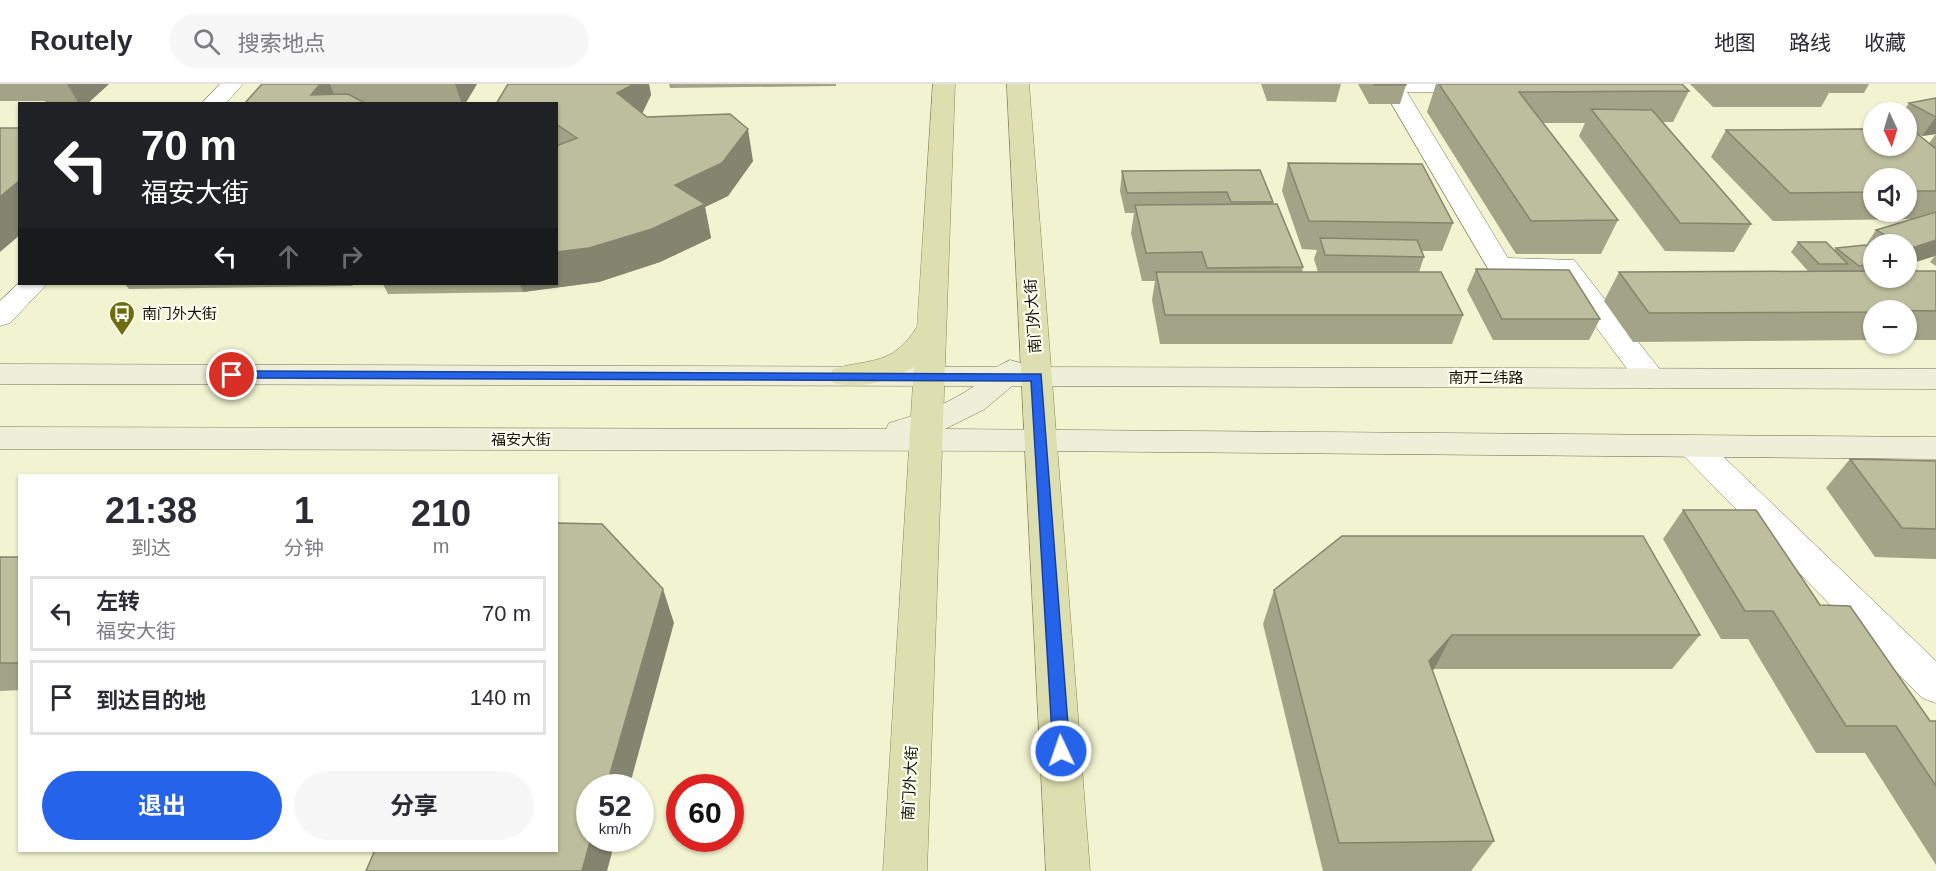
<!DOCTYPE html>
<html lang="zh">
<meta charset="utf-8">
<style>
:root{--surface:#fff;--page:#f7f7f7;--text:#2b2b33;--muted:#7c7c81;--line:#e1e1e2;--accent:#2563eb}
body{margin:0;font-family:Helvetica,"Noto Sans SC",sans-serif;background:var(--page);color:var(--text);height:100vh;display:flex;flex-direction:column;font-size:22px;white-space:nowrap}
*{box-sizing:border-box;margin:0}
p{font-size:20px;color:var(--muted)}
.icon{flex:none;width:33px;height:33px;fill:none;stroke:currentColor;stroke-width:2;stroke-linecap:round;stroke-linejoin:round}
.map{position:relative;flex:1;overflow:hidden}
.side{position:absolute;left:18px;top:390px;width:540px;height:378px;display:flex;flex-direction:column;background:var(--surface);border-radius:0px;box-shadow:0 2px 4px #0004}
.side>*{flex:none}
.hud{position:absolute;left:18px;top:18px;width:540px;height:183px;border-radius:0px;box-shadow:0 2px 4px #0004;background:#202124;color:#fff;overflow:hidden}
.needle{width:39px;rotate:176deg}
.tools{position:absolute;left:1863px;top:18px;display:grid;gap:12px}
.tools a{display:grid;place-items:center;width:54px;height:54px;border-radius:50%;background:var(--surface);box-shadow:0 2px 4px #0004;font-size:30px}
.speed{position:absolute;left:576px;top:690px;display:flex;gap:12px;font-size:30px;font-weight:700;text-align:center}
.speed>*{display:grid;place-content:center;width:78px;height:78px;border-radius:50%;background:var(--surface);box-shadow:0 2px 4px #0004;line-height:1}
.speed small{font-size:15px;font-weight:400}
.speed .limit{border:9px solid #d22;background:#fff;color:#111}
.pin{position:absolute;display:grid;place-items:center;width:51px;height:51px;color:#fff;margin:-26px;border:3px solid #fff;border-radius:50%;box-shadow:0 2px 6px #0007}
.me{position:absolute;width:66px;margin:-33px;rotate:357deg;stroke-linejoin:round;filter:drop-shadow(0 0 4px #0008)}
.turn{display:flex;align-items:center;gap:21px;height:126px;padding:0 24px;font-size:27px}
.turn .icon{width:78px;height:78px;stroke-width:2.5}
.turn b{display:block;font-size:42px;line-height:51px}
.lanes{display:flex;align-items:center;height:57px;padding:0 24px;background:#0003;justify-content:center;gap:30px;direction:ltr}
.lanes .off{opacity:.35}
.eta{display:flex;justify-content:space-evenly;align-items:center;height:102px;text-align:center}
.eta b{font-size:36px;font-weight:700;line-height:42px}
.cta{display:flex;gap:12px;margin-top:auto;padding:12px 24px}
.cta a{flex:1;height:69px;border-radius:36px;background:var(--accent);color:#fff;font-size:24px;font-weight:700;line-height:69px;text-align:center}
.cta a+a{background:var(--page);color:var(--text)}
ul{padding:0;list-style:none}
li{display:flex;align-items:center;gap:18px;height:75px;margin:0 12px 9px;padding:0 12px;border:3px solid var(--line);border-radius:0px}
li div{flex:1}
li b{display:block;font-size:22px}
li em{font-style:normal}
header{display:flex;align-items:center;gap:36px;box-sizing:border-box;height:84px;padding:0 30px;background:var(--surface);border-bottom:2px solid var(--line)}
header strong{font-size:28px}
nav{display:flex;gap:33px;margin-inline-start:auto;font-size:21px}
.search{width:420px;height:54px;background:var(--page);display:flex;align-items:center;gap:15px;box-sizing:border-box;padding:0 21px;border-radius:33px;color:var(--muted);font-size:22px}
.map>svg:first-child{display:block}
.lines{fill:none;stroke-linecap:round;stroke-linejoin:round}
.street-casing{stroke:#727354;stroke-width:1}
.secondary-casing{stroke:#727354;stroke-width:1}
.primary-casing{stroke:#888952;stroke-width:1}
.street{fill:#fff;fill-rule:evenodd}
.secondary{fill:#eeefd8;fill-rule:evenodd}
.primary{fill:#dedfb0;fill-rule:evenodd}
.wall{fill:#a3a387;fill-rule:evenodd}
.shaded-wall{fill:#84856e}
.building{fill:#bdbe9d;stroke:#84856e;stroke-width:1.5}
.route{fill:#2563eb;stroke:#184099;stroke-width:1.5}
.labels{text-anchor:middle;stroke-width:4.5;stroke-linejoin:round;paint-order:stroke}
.poi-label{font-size:15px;fill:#101005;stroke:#fefff1;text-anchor:start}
.street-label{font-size:15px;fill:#101005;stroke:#fefff1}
</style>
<header>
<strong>Routely</strong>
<div class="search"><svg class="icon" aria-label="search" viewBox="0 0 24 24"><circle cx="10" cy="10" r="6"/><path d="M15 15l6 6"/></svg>搜索地点</div>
<nav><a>地图</a><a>路线</a><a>收藏</a></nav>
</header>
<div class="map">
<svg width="1936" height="787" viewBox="0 0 1936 787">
<rect width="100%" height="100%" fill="#f2f3d0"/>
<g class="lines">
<defs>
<path id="street" d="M220,0H243L225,20H201Z
M1380,0H1488L1487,7L1479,8H1407L1508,174L1574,176L1661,287L1665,294L1661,301L1650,304L1639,301L1557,190L1490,188Z
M20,198L47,200L10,239L0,242V217Z
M1694,352L1705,355L1936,577V619L1922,614L1683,371L1678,363L1683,355Z"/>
<path id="secondary" d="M1010,276L1021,279L1023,283L1936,285V305L1012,302L985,325L945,345L1936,353V375L1042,367L0,365V343L886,345L889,339C920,330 947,321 974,302L0,300V280L996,283Z"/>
<path id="primary" d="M933,0H955L927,787H883L914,283C892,297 859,306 833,299L829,292L833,285C873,274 892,282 917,243Z
M1007,0H1029L1090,787H1046Z"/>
</defs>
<use href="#street" class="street-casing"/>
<use href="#secondary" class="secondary-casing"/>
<use href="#primary" class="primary-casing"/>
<use href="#street" class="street"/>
<use href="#secondary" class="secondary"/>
<use href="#primary" class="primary"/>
</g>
<path class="wall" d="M0,0H109L87,20H47L45,17H0Z
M262,0H477L465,20H244Z
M508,0H649L651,11L642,29L647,33L753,77L728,112L705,123L711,154L660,178L599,198L523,208L388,210L383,200H556V20Z
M669,0H836V2L670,4Z
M1261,0H1341L1336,18L1267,17Z
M1358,0H1406V1L1400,20H1369Z
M1436,0H1682L1689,7L1673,38H1662L1751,140L1734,168L1665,167L1579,52L1585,39H1543L1618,136L1601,170H1516L1427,28Z
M1690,0H1869L1864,9H1829L1821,23H1713Z
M1936,14V50L1922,52L1917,50L1929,59L1936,50V182L1930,178L1935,172L1906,181V160H1874V194L1936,187V256H1906V226H1874V256L1633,258L1604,217L1619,188L1808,187L1791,168L1798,158L1834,166L1836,164L1866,161L1876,146L1913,135L1773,137L1711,73L1726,46L1906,44V28H1903L1909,19ZM1874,94H1906V128H1874Z
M1288,79L1453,139L1442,167H1421L1424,173L1419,188L1463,231L1452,260H1160L1152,216L1155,197H1142L1131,149L1134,129H1125L1120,107L1122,87L1273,118L1272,120L1303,183L1302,188H1318L1314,175L1317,166L1302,165L1282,107Z
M1476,185L1600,235L1589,256H1493L1467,206Z
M125,200H354L352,202L129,205Z
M1850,375L1936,377V475L1875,473L1826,404Z
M1683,426L1820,521L1930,637H1936V781L1865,669H1816L1748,555H1721L1663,455Z
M0,473H20V606L0,607Z
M1274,506L1700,551L1672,585H1434L1432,587L1494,757L1471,787H1323L1263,540Z"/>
<path class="shaded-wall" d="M67,0H109L87,20H79Z
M320,0H330L338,20L311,11Z
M455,0H477L465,20H462Z
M634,0H649L651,11L641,32L617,9Z
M1936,33V50L1922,52Z
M748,45L753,77L728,112L705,123L711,154L660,178L599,198L523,208L520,200H556V168L675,101Z
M20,96V151L0,168V113Z
M1936,156V171L1935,172L1906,181V168L1909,165Z
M663,505L674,539L629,704H606Z
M1452,551L1434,585L1411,610L1429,577Z
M591,754H616L607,787H582Z"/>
<path class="building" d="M262,0H320L311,11L348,10L367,20H244Z
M508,0H634L617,9L647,33L730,30L748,45L722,79L675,101L705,120L652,145L589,164L556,168V62L577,54L556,40V20H496Z
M1374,0H1406V1H1374Z
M1439,0H1682L1689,7L1519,8L1618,136L1531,137Z
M1936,14V33L1909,19Z
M1591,25L1652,26L1751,140L1680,139Z
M0,44H20V96L0,113Z
M1906,44H1910L1936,65V107H1906V94H1874V108L1790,109L1726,46L1874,45V62H1906Z
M1288,79L1422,80L1453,139L1309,137Z
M1260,86L1273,118H1231L1227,108L1127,109L1122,87Z
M1277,120L1303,183L1207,184L1202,168L1146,169L1135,121Z
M1936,128V156L1909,165L1906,164V160H1901L1876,146Z
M1320,154L1417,156L1424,173L1325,171Z
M1798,158H1826L1848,180H1819Z
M1865,161L1874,167V180L1859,182L1836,164Z
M1476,185L1569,186L1600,235H1502Z
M1874,187V194H1906V187H1936V227L1874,226V228L1649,229L1619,188Z
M1156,188H1441L1463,231H1165Z
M1850,375L1936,377V445L1902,444Z
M1683,426H1756L1820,521L1850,522L1930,637H1936V702L1896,642H1846L1773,527H1745Z
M556,439L602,440L663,505L606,704H590V754H591L582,787H366L375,766H556Z
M1342,452H1643L1700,551H1452L1429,577L1494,757L1339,759L1274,506Z
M0,473H20V579H0Z"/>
<path class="route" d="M232,287L1041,290L1070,667L1067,673L1061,675L1055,673L1053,667L1031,297L228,294V288Z"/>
<defs>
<symbol id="bus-pin" viewBox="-11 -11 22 30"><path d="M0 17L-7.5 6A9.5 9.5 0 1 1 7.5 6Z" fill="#6e6d0d" stroke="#fefff1"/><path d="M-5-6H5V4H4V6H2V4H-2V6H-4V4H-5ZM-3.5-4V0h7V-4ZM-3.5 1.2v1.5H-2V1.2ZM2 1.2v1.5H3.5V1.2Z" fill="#fff"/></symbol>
</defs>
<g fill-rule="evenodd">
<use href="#bus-pin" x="107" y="215" width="30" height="40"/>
</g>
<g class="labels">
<g class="poi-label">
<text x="142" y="235">南门外大街</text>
</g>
<g class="street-label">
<text transform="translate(1033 232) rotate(-94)" y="5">南门外大街</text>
<text x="1486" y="299">南开二纬路</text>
<text x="521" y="361">福安大街</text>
<text transform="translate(910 699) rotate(-87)" y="5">南门外大街</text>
</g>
</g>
</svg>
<div class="tools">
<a><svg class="needle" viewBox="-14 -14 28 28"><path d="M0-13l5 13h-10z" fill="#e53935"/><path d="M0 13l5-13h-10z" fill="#7c7c81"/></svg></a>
<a><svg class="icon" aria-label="sound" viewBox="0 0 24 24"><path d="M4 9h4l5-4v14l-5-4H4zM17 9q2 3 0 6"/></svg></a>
<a>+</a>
<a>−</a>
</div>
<div class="speed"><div>52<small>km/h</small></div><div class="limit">60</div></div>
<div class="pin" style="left:232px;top:291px;background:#d93025"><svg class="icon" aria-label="arrive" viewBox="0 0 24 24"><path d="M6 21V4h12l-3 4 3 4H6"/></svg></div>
<svg class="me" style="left:1061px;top:667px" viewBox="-20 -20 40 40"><circle r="17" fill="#2563eb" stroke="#fff" stroke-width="3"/><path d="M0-11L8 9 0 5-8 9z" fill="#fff"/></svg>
<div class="hud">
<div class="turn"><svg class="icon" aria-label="left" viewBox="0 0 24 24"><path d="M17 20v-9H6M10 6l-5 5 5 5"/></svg><div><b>70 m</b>福安大街</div></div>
<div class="lanes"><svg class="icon" aria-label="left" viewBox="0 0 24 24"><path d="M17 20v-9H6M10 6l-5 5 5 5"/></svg><svg class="icon off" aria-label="ahead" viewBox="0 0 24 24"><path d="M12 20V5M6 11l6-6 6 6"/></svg><svg class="icon off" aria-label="right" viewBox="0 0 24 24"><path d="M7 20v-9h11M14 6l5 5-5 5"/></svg></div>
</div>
<section class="side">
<div class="eta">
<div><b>21:38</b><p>到达</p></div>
<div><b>1</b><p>分钟</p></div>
<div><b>210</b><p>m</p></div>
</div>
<ul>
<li><svg class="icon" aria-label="left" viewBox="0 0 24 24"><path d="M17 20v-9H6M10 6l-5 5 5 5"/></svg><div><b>左转</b><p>福安大街</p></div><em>70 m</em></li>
<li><svg class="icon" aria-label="arrive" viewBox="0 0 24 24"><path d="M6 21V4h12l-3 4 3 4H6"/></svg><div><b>到达目的地</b></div><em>140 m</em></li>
</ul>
<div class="cta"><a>退出</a><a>分享</a></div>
</section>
</div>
